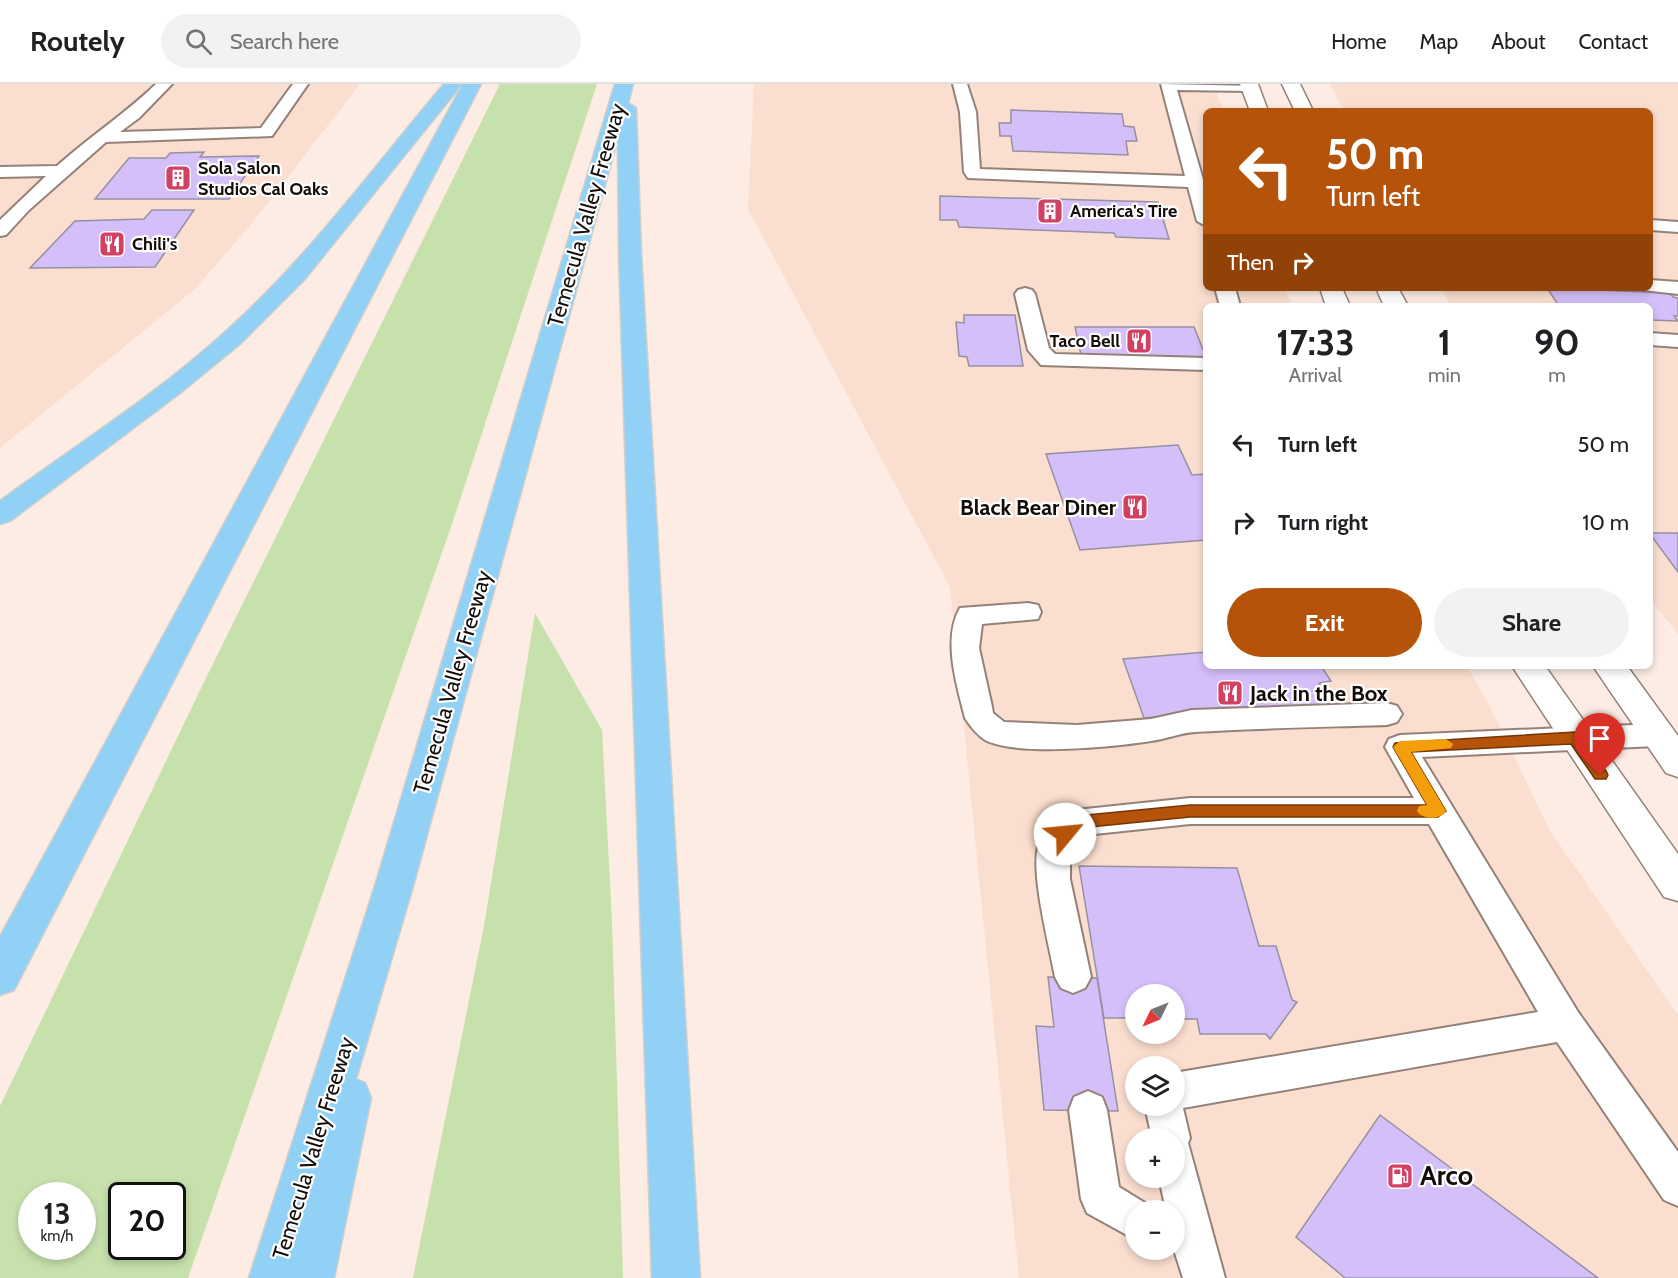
<!DOCTYPE html>
<meta charset="utf-8">
<style>
:root{--surface:#fff;--page:#f2f2f2;--text:#202124;--muted:#757577;--line:#e0e0e0;--accent:#b45309}
body{margin:0;font-family:Cabin,sans-serif;background:var(--page);color:var(--text);height:100vh;display:flex;flex-direction:column;font-size:22px;white-space:nowrap}
*{box-sizing:border-box;margin:0}
p{font-size:20px;color:var(--muted)}
.icon{flex:none;width:33px;height:33px;fill:none;stroke:currentColor;stroke-width:2;stroke-linecap:round;stroke-linejoin:round}
.map{position:relative;flex:1;overflow:hidden}
.details{position:absolute;left:1203px;top:219px;width:450px;height:366px;display:flex;flex-direction:column;background:var(--surface);border-radius:9px;box-shadow:0 3px 9px #0003}
.details>*{flex:none}
.hud{position:absolute;left:1203px;top:24px;width:450px;height:183px;border-radius:9px;box-shadow:0 3px 9px #0003;background:#b45309;color:#fff;overflow:hidden}
.needle{width:39px;rotate:227deg}
.fabs{position:absolute;left:1125px;top:900px;display:grid;gap:12px}
.fabs a{display:grid;place-items:center;width:60px;height:60px;border-radius:50%;background:var(--surface);box-shadow:0 3px 9px #0003;font-size:30px}
.speed{position:absolute;left:18px;top:1098px;display:flex;gap:12px;font-size:30px;font-weight:700;text-align:center}
.speed>*{display:grid;place-content:center;width:78px;height:78px;border-radius:50%;background:var(--surface);box-shadow:0 3px 9px #0003;line-height:1}
.speed small{font-size:15px;font-weight:400}
.speed .limit{border:3px solid #111;border-radius:9px;background:#fff;color:#111}
.pin{position:absolute;display:grid;place-items:center;width:51px;height:51px;color:#fff;margin:-62px -26px;border-radius:50% 50% 50% 0;rotate:-45deg;box-shadow:0 0 6px #0007}
.pin .icon{rotate:45deg}
.me{position:absolute;width:66px;margin:-33px;rotate:62deg;stroke-linejoin:round;filter:drop-shadow(0 0 4px #0008)}
.turn{display:flex;align-items:center;gap:21px;height:126px;padding:0 24px;font-size:27px}
.turn .icon{width:78px;height:78px;stroke-width:2.5}
.turn b{display:block;font-size:42px;line-height:51px}
.then{display:flex;align-items:center;height:57px;padding:0 24px;background:#0003;gap:12px;font-size:22px}
.eta{display:flex;justify-content:space-evenly;align-items:center;height:102px;text-align:center}
.eta b{font-size:36px;font-weight:700;line-height:42px}
.primary-button{display:flex;gap:12px;margin-top:auto;padding:12px 24px}
.primary-button a{flex:1;height:69px;border-radius:36px;background:var(--accent);color:#fff;font-size:24px;font-weight:700;line-height:69px;text-align:center}
.primary-button a+a{background:var(--page);color:var(--text)}
ul{padding:0;list-style:none}
li{display:flex;align-items:center;gap:18px;height:78px;padding:0 24px}
li div{flex:1}
li b{display:block;font-size:22px}
li em{font-style:normal}
header{display:flex;align-items:center;gap:36px;box-sizing:border-box;height:84px;padding:0 30px;background:var(--surface);border-bottom:2px solid var(--line)}
header strong{font-size:28px}
nav{display:flex;gap:33px;margin-inline-start:auto;font-size:21px}
.search{width:420px;height:54px;background:var(--page);display:flex;align-items:center;gap:15px;box-sizing:border-box;padding:0 21px;border-radius:33px;color:var(--muted);font-size:22px}
.map>svg:first-child{display:block}
.built{fill:#fadecf;fill-rule:evenodd}
.green{fill:#c7e1ad;fill-rule:evenodd}
.building{fill:#d4bff9;stroke:#9690a2;stroke-width:1.5}
.lines{fill:none;stroke-linecap:round;stroke-linejoin:round}
.service-casing{stroke:#948278;stroke-width:4}
.secondary-casing{stroke:#948278;stroke-width:3}
.motorway-casing{stroke:#d0cfce;stroke-width:3}
.service{fill:#fff;fill-rule:evenodd}
.secondary{fill:#fff;fill-rule:evenodd}
.motorway{fill:#91d1f5;fill-rule:evenodd}
.route{fill:#b45309;stroke:#753606;stroke-width:1.5}
.slow{fill:#f59e0b}
.labels{text-anchor:middle;stroke-width:4.5;stroke-linejoin:round;paint-order:stroke}
.far-poi-label{font-size:18px;font-weight:bold;fill:#130d09;stroke:#fff;text-anchor:start}
.street-label{font-size:22px;fill:#130d09;stroke:#fff}
.poi-label{font-size:22px;font-weight:bold;fill:#130d09;stroke:#fff;text-anchor:end}
.near-poi-label{font-size:27px;font-weight:bold;fill:#130d09;stroke:#fff;text-anchor:start}
</style>
<header>
<strong>Routely</strong>
<div class="search"><svg class="icon" aria-label="search" viewBox="0 0 24 24"><circle cx="10" cy="10" r="6"/><path d="M15 15l6 6"/></svg>Search here</div>
<nav><a>Home</a><a>Map</a><a>About</a><a>Contact</a></nav>
</header>
<div class="map">
<svg width="1678" height="1194" viewBox="0 0 1678 1194">
<rect width="100%" height="100%" fill="#fcece3"/>
<path class="built" d="M0,0H360L253,138L195,205L0,364Z
M754,0H1214L1223,27H1206V204H1285L1292,222H1206V582H1467L1490,623L1550,747L1678,931V1194H1019L950,503L748,125ZM1136,910H1174V950H1136ZM1136,982H1174V1022H1136ZM1136,1054H1174V1094H1136ZM1136,1126H1174V1166H1136Z
M1330,0H1678V550L1650,515V222H1451L1441,204H1650V27H1344Z"/>
<path class="green" d="M500,0H597L453,437L188,1194H0V1022L205,596ZM32,1112H82V1162H32ZM122,1112H172V1162H122Z
M535,529L602,646L612,837L623,1194H413L484,842Z"/>
<path class="building" d="M1011,26L1122,30L1124,42L1134,43L1137,57H1126L1128,71L1013,67L1011,52H1000L999,39H1011Z
M204,68L200,73L259,72L229,115H95L129,74H166L170,69Z
M940,112L1158,118L1169,155L1116,153L1114,149L959,143L957,136H940Z
M152,126H194L155,183L30,184L75,137L144,135Z
M1547,204L1670,209L1673,213L1678,214V232H1674L1678,237L1650,236V222H1559Z
M964,231H1015L1023,282H969L967,273L959,272L956,238L964,239Z
M1075,243H1194L1206,273L1081,271Z
M1178,361L1192,391L1206,390V456L1080,466L1046,370Z
M1650,449H1678V488L1650,450Z
M1206,568V582H1321L1331,597L1319,599L1331,620L1144,634L1123,575Z
M1079,782L1237,784L1259,862H1276L1292,916L1297,918L1270,955L1266,950H1200L1197,935H1174V910H1136V934H1104Z
M1048,893L1097,894L1118,1027L1044,1026L1036,942L1054,943Z
M1380,1031L1598,1194H1345L1296,1153Z"/>
<g class="lines">
<defs>
<path id="service" d="M156,0H172L139,34L120,48L261,44L293,0H308L272,52L106,58L29,126L6,151L0,152V136L46,92L0,93V83L57,82C89,53 125,30 156,0Z
M953,0H967L976,28L980,85L1185,92L1161,0L1258,2L1250,7L1177,6L1206,106V142L1197,137L1188,103L968,94L964,88L960,28Z
M1650,136L1678,138V148L1650,146Z
M1650,196L1678,198V210L1643,206L1642,204H1650Z
M1025,204L1032,206L1035,210L1049,264L1055,270L1206,274V286L1041,281L1028,266L1015,210L1018,206Z
M1215,204H1235L1240,222H1220Z
M1650,249L1678,251V263L1650,261Z
M1028,519L1038,521L1041,528L1038,535L982,540L979,564L992,623L993,629L1004,638L1077,641L1151,635L1192,626L1387,619L1397,622L1402,630L1397,638L1387,641C1323,643 1259,644 1195,648C1180,649 1166,655 1151,657C1113,663 1020,672 987,657C978,652 970,642 965,634C957,602 942,555 960,524Z
M1656,640L1667,643L1671,651L1667,659L1656,662L1422,673L1578,928L1678,1068V1122L1664,1116L1557,958L1183,1024L1190,1054L1188,1059L1225,1194H1183L1174,1166V1126H1166L1159,1094H1174V1054H1152L1145,1022H1174V989L1538,928L1429,740H1190L1085,751L1070,766V795L1091,893L1085,904L1073,909L1061,904L1055,893C1050,864 1029,785 1039,760C1045,745 1062,731 1076,726L1190,714H1414L1385,663L1389,655L1400,651Z
M1088,1007L1102,1013L1107,1026L1119,1103L1150,1122L1152,1126H1136V1156L1087,1129L1081,1115L1069,1026L1074,1013Z"/>
<path id="secondary" d="M1240,0H1258L1268,27H1250Z
M1282,0H1300L1313,27H1295Z
M1320,204H1342L1350,222H1326Z
M1376,204H1398L1408,222H1384Z
M1512,582H1545L1678,770V817L1664,813Z
M1593,582H1627L1678,652V693L1666,689Z"/>
<path id="motorway" d="M444,0H462L304,196L241,259L180,309L10,437L0,440V417C75,362 156,311 225,248C307,175 373,84 444,0Z
M463,0H481L14,906L0,911V853Z
M615,0H633L628,19L636,24L641,170L700,1194H652L619,170L618,53L413,802L356,995L365,999L371,1014L334,1194H249L375,802Z"/>
</defs>
<use href="#service" class="service-casing"/>
<use href="#secondary" class="secondary-casing"/>
<use href="#motorway" class="motorway-casing"/>
<use href="#service" class="service"/>
<use href="#secondary" class="secondary"/>
<use href="#motorway" class="motorway"/>
</g>
<path class="route" d="M1575,648L1580,650L1606,687L1608,691L1606,695H1595L1571,660L1411,668L1446,727L1438,733H1190L1080,744L1065,757L1057,750L1071,734L1076,732L1190,721H1427L1393,663L1395,659Z"/>
<path class="slow" d="M1446,655L1453,660L1451,664L1411,668L1446,727C1441,736 1422,736 1417,727L1419,722L1427,721L1393,663L1400,657Z"/>
<defs>
<symbol id="building-square" viewBox="-11 -11 22 22"><rect x="-9" y="-9" width="18" height="18" rx="4" fill="#d04164" stroke="#fff"/><path d="M-4-6H4V6H1V3H-1V6H-4ZM-2.5-4.3h1.7v1.8h-1.7ZM.8-4.3h1.7v1.8H.8ZM-2.5-1h1.7V.8h-1.7ZM.8-1h1.7V.8H.8Z" fill="#fff"/></symbol>
<symbol id="restaurant-square" viewBox="-11 -11 22 22"><rect x="-9" y="-9" width="18" height="18" rx="4" fill="#d04164" stroke="#fff"/><path d="M-5-6h1v4h1v-4h1v4h1v-4h1v5L-1.5 .5V6h-2V.5L-5-1ZM5-6V6H3V1.5H1.5Q1.5-4 5-6Z" fill="#fff"/></symbol>
<symbol id="fuel-square" viewBox="-11 -11 22 22"><rect x="-9" y="-9" width="18" height="18" rx="4" fill="#d04164" stroke="#fff"/><path d="M-5.5-6h7V0h2V4h1.3V-2.5L3-4.5l.8-.8L6-3V5H2.5V1h-1V6h-7ZM-4.2-4.7v3.2H.2V-4.7Z" fill="#fff"/></symbol>
</defs>
<g fill-rule="evenodd">
<use href="#building-square" x="163" y="79" width="30" height="30"/>
<use href="#building-square" x="1035" y="112" width="30" height="30"/>
<use href="#restaurant-square" x="97" y="145" width="30" height="30"/>
<use href="#restaurant-square" x="1124" y="242" width="30" height="30"/>
<use href="#restaurant-square" x="1120" y="408" width="30" height="30"/>
<use href="#restaurant-square" x="1215" y="594" width="30" height="30"/>
<use href="#fuel-square" x="1385" y="1077" width="30" height="30"/>
</g>
<g class="labels">
<g class="far-poi-label">
<text x="198" y="90">Sola Salon<tspan x="198" dy="21">Studios Cal Oaks</tspan></text>
<text x="1070" y="133">America's Tire</text>
<text x="132" y="166">Chili's</text>
<text x="1120" y="263" text-anchor="end">Taco Bell</text>
</g>
<g class="street-label">
<text transform="translate(586 131) rotate(-74)" y="8">Temecula Valley Freeway</text>
<text transform="translate(452 598) rotate(-74)" y="8">Temecula Valley Freeway</text>
<text transform="translate(313 1064) rotate(-73)" y="8">Temecula Valley Freeway</text>
</g>
<g class="poi-label">
<text x="1116" y="431">Black Bear Diner</text>
<text x="1250" y="617" text-anchor="start">Jack in the Box</text>
</g>
<g class="near-poi-label">
<text x="1420" y="1101">Arco</text>
</g>
</g>
</svg>
<div class="fabs">
<a><svg class="needle" viewBox="-14 -14 28 28"><path d="M0-13l5 13h-10z" fill="#e53935"/><path d="M0 13l5-13h-10z" fill="#757577"/></svg></a>
<a><svg class="icon" aria-label="layers" viewBox="0 0 24 24"><path d="M12 4l9 5-9 5-9-5zM3 14l9 5 9-5"/></svg></a>
<a>+</a>
<a>−</a>
</div>
<div class="speed"><div>13<small>km/h</small></div><div class="limit">20</div></div>
<div class="pin" style="left:1600px;top:691px;background:#d93025"><svg class="icon" aria-label="arrive" viewBox="0 0 24 24"><path d="M6 21V4h12l-3 4 3 4H6"/></svg></div>
<svg class="me" style="left:1065px;top:750px" viewBox="-20 -20 40 40"><circle r="19" fill="#fff"/><path d="M0-13L10 11 0 6-10 11z" fill="#b45309"/></svg>
<div class="hud">
<div class="turn"><svg class="icon" aria-label="left" viewBox="0 0 24 24"><path d="M17 20v-9H6M10 6l-5 5 5 5"/></svg><div><b>50 m</b>Turn left</div></div>
<div class="then">Then<svg class="icon" aria-label="right" viewBox="0 0 24 24"><path d="M7 20v-9h11M14 6l5 5-5 5"/></svg></div>
</div>
<section class="details">
<div class="eta">
<div><b>17:33</b><p>Arrival</p></div>
<div><b>1</b><p>min</p></div>
<div><b>90</b><p>m</p></div>
</div>
<ul>
<li><svg class="icon" aria-label="left" viewBox="0 0 24 24"><path d="M17 20v-9H6M10 6l-5 5 5 5"/></svg><div><b>Turn left</b></div><em>50 m</em></li>
<li><svg class="icon" aria-label="right" viewBox="0 0 24 24"><path d="M7 20v-9h11M14 6l5 5-5 5"/></svg><div><b>Turn right</b></div><em>10 m</em></li>
</ul>
<div class="primary-button"><a>Exit</a><a>Share</a></div>
</section>
</div>
